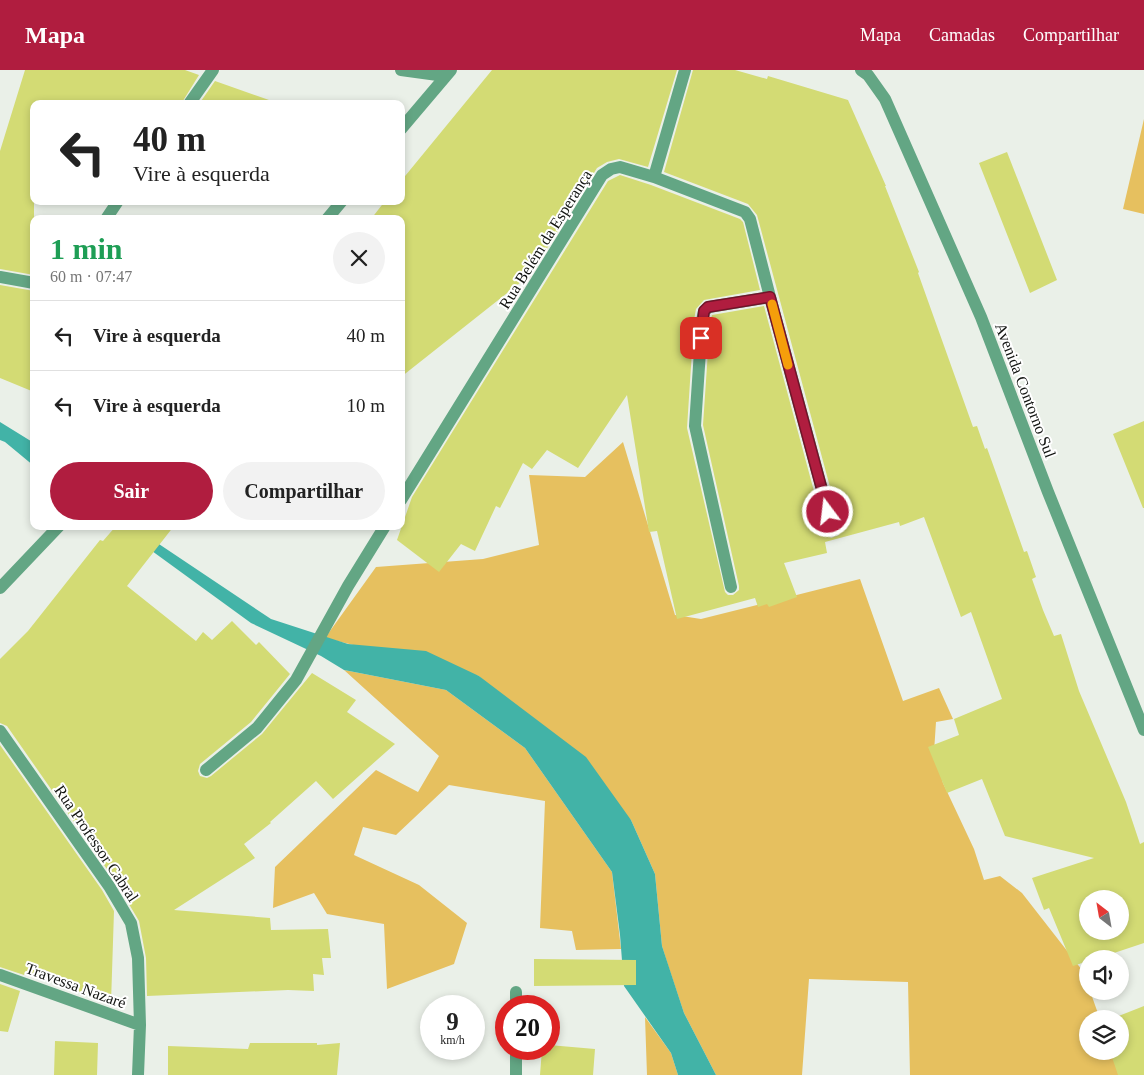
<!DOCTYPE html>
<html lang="pt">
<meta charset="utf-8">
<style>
:root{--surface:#fff;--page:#f2f2f2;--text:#222;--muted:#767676;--line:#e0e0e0;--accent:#b01d3f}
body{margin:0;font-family:"Times New Roman",serif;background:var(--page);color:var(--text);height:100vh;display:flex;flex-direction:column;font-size:19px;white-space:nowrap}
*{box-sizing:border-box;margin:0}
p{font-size:16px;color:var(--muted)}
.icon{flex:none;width:28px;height:28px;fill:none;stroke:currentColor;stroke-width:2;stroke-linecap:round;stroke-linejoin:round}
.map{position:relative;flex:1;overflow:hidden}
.drawer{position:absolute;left:30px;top:145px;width:375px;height:315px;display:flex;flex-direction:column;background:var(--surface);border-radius:10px;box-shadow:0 2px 8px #0003}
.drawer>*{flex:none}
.hud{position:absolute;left:30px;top:30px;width:375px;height:105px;border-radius:10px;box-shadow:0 2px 8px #0003;background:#fff;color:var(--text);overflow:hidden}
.needle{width:32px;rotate:329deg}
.tools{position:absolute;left:1079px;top:820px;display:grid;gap:10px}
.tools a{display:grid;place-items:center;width:50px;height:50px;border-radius:50%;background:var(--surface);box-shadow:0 2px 8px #0003;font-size:25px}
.speed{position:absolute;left:420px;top:925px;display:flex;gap:10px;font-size:25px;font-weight:700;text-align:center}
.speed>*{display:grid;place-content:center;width:65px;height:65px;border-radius:50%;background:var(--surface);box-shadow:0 2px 8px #0003;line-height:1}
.speed small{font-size:12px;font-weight:400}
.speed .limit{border:8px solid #d22;background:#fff;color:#111}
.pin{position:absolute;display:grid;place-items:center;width:42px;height:42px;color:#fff;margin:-21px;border-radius:10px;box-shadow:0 2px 8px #0006}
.me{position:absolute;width:55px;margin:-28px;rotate:345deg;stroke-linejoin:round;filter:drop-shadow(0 0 4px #0008)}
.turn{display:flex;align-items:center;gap:18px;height:105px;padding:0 20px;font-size:22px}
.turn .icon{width:65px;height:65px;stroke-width:2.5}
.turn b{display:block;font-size:35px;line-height:42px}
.round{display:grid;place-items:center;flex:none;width:52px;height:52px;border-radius:26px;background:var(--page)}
.headline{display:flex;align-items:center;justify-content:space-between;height:85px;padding:0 20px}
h1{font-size:30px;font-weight:700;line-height:38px;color:#1e9e55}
.primary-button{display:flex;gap:10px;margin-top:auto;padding:10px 20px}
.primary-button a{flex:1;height:58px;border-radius:30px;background:var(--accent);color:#fff;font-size:20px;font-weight:700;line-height:58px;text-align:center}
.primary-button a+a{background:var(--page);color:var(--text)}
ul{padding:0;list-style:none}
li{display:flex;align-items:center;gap:15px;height:70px;padding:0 20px;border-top:1px solid var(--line)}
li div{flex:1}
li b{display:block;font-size:19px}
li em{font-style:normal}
header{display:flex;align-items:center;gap:30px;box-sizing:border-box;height:70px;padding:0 25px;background:var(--accent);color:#fff}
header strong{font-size:24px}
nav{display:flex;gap:28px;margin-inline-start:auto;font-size:18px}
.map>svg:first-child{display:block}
.green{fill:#e6c05f}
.water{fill:#42b3a7}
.building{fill:#d3db74;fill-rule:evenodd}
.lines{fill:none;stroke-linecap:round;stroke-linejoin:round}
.minor{stroke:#63a684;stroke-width:12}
.route-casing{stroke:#721329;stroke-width:12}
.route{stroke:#b01d3f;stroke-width:9}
.slow{stroke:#f59e0b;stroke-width:9}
.labels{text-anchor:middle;stroke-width:4;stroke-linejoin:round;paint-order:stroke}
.street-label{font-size:16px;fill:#121411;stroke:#fff}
</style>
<header>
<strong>Mapa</strong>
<nav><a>Mapa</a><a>Camadas</a><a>Compartilhar</a></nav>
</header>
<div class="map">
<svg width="1144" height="1005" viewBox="0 0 1144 1005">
<rect width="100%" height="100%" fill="#eaf0e8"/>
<path class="green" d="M1144,49V144L1123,139Z
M623,372L675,545L701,549L860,509L903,631L939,618L953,649L936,652L934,682L943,713L974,779L984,810L1000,806L1022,823L1082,900L1087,915L1088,921H1090L1100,949H1088V981H1111L1119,1005H910L908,912L809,909L802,1005H716L684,943L668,895L662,876L655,804L631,750L479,606L325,568L376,497L483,489L539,475L529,405L585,407Z
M344,600L446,620L525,678L612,802L621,879L576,880L572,861L540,858L545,731L449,715L396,765L363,757L354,785L419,815L467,853L454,894L387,919L384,854L327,844L314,823L273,838L275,797L376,700L418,722L439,686Z
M645,947L671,983L678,1005H647Z"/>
<path class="water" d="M0,352L34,373V396L5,372L0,370Z
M112,456H132L271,549L348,574L426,581L479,606L586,687L631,750L655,804L662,876L684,943L716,1005H678L671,983L624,916L620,865L612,802L525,678L446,620L344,600L321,586L251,553L141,473Z"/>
<path class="building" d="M25,0H185L199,5L181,34H34V205L0,199V81Z
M492,0H677L648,97L619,89L607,92L597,98L531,204L401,307V149H371L385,131H401V111Z
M693,0H735L767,9L768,6L848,30L886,116H885L919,202L918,203L973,357L977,356L985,379L987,378L996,403L1024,482L1027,481L1036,507L1032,509L1043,540L1054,566L1061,564L1079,621L1126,732L1140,774L1144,772V873L1096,889H1088V891L1073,896L1049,838L1044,840L1032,808L1094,788L1005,766L982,709L947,723L928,677L959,665L954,649L1002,629L971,542L961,547L924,447L900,456L899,452L825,472L827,483L784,493L797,527L769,537L767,534L758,537L755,528L677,549L657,461L649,462L627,325L578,398L547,380L532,399L523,393L500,438L496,436L475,481L461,474L439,502L397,470L412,427L608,111L620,105L651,115L740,149L743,152L760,220L704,230L696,239L694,250L687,358L725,522L728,525H733L739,520V516L703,355L710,252L712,245L764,236L825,462L831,468L839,465L841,458L757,145L748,134L664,102ZM1088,829H1120V861H1088Z
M215,11L269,30L268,34H199Z
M1007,82L1057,210L1030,223L979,93Z
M0,215L34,221V322L0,308Z
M1144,351V438H1143L1113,364Z
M116,456H174L127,516L196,571L203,562L212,570L232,551L256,575L259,572L290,604L251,652L200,694L198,701L200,706L207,708L211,706L262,664L312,603L356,630L347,642L395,674L333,729L316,711L270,752L271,753L244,774L255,788L174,840L270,848L271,860L328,859L331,888H322L324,905L313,904L314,921L288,920L147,926L146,888L139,851L123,824L121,815H118L7,656L0,653V589L28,561L100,470L103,471Z
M0,675L102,820L114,841L111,933L25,902L24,905L0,897Z
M534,889L636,890V915L534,916Z
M0,914L20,921L8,962L0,961Z
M1144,936V1005H1118L1110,981H1120V949H1111Z
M55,971L98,973L97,1005H54Z
M250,973H317V975L340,973L337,1005H168V976L248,979Z
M549,975L595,979L593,1005H540L542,979H549Z"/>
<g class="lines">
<path class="minor" d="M401,0L445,6
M861,0L868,5L885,29L981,247L1048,422L1144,660
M189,34L213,0
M401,59L451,0
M654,107L685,0
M106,149L118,131
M327,149L342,131
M0,207L34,213
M401,430L602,105L611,99L620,97L654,107L745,142L750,149L770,227L833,460
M731,517L695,356L702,251L704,241L709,237L770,227
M0,518L59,456
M0,661L109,816L131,853L138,888L140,955L138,1005
M206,700L257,658L296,610L348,516L385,456
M0,905L140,955
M516,922V936
M516,979V1005"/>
</g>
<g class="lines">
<defs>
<path id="route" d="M701,268L704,241L708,237L770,227L828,442"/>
</defs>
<use href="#route" class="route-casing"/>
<use href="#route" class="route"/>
<path class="slow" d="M772,234L788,295"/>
</g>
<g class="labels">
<g class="street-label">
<text transform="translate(545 169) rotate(-58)" y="6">Rua Belém da Esperança</text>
<text transform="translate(1026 320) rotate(69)" y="6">Avenida Contorno Sul</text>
<text transform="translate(97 773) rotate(56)" y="6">Rua Professor Cabral</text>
<text transform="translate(76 915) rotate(20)" y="6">Travessa Nazaré</text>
</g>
</g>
</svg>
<div class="tools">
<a><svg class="needle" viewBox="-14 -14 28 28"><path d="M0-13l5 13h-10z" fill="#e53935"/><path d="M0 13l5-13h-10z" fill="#767676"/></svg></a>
<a><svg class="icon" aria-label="sound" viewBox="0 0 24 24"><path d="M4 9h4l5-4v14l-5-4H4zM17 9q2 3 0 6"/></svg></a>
<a><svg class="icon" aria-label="layers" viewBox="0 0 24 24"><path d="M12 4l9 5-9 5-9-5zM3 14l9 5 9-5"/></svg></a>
</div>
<div class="speed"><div>9<small>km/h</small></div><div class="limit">20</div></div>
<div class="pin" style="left:701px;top:268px;background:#d93025"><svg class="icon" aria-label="arrive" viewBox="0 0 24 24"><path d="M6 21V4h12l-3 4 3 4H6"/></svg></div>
<svg class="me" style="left:828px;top:442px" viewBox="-20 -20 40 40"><circle r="17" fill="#b01d3f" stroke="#fff" stroke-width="3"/><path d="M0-11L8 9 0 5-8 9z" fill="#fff"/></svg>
<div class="hud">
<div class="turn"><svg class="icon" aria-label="left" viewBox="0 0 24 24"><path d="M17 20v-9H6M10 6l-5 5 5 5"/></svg><div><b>40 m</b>Vire à esquerda</div></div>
</div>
<section class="drawer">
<div class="headline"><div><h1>1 min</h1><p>60 m · 07:47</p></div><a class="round"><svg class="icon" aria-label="close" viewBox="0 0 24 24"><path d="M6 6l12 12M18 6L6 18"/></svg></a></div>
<ul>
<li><svg class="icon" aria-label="left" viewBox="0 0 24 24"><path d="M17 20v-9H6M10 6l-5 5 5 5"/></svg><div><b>Vire à esquerda</b></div><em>40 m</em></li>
<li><svg class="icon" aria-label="left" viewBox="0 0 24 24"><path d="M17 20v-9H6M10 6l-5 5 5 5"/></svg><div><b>Vire à esquerda</b></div><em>10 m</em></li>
</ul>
<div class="primary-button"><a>Sair</a><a>Compartilhar</a></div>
</section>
</div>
